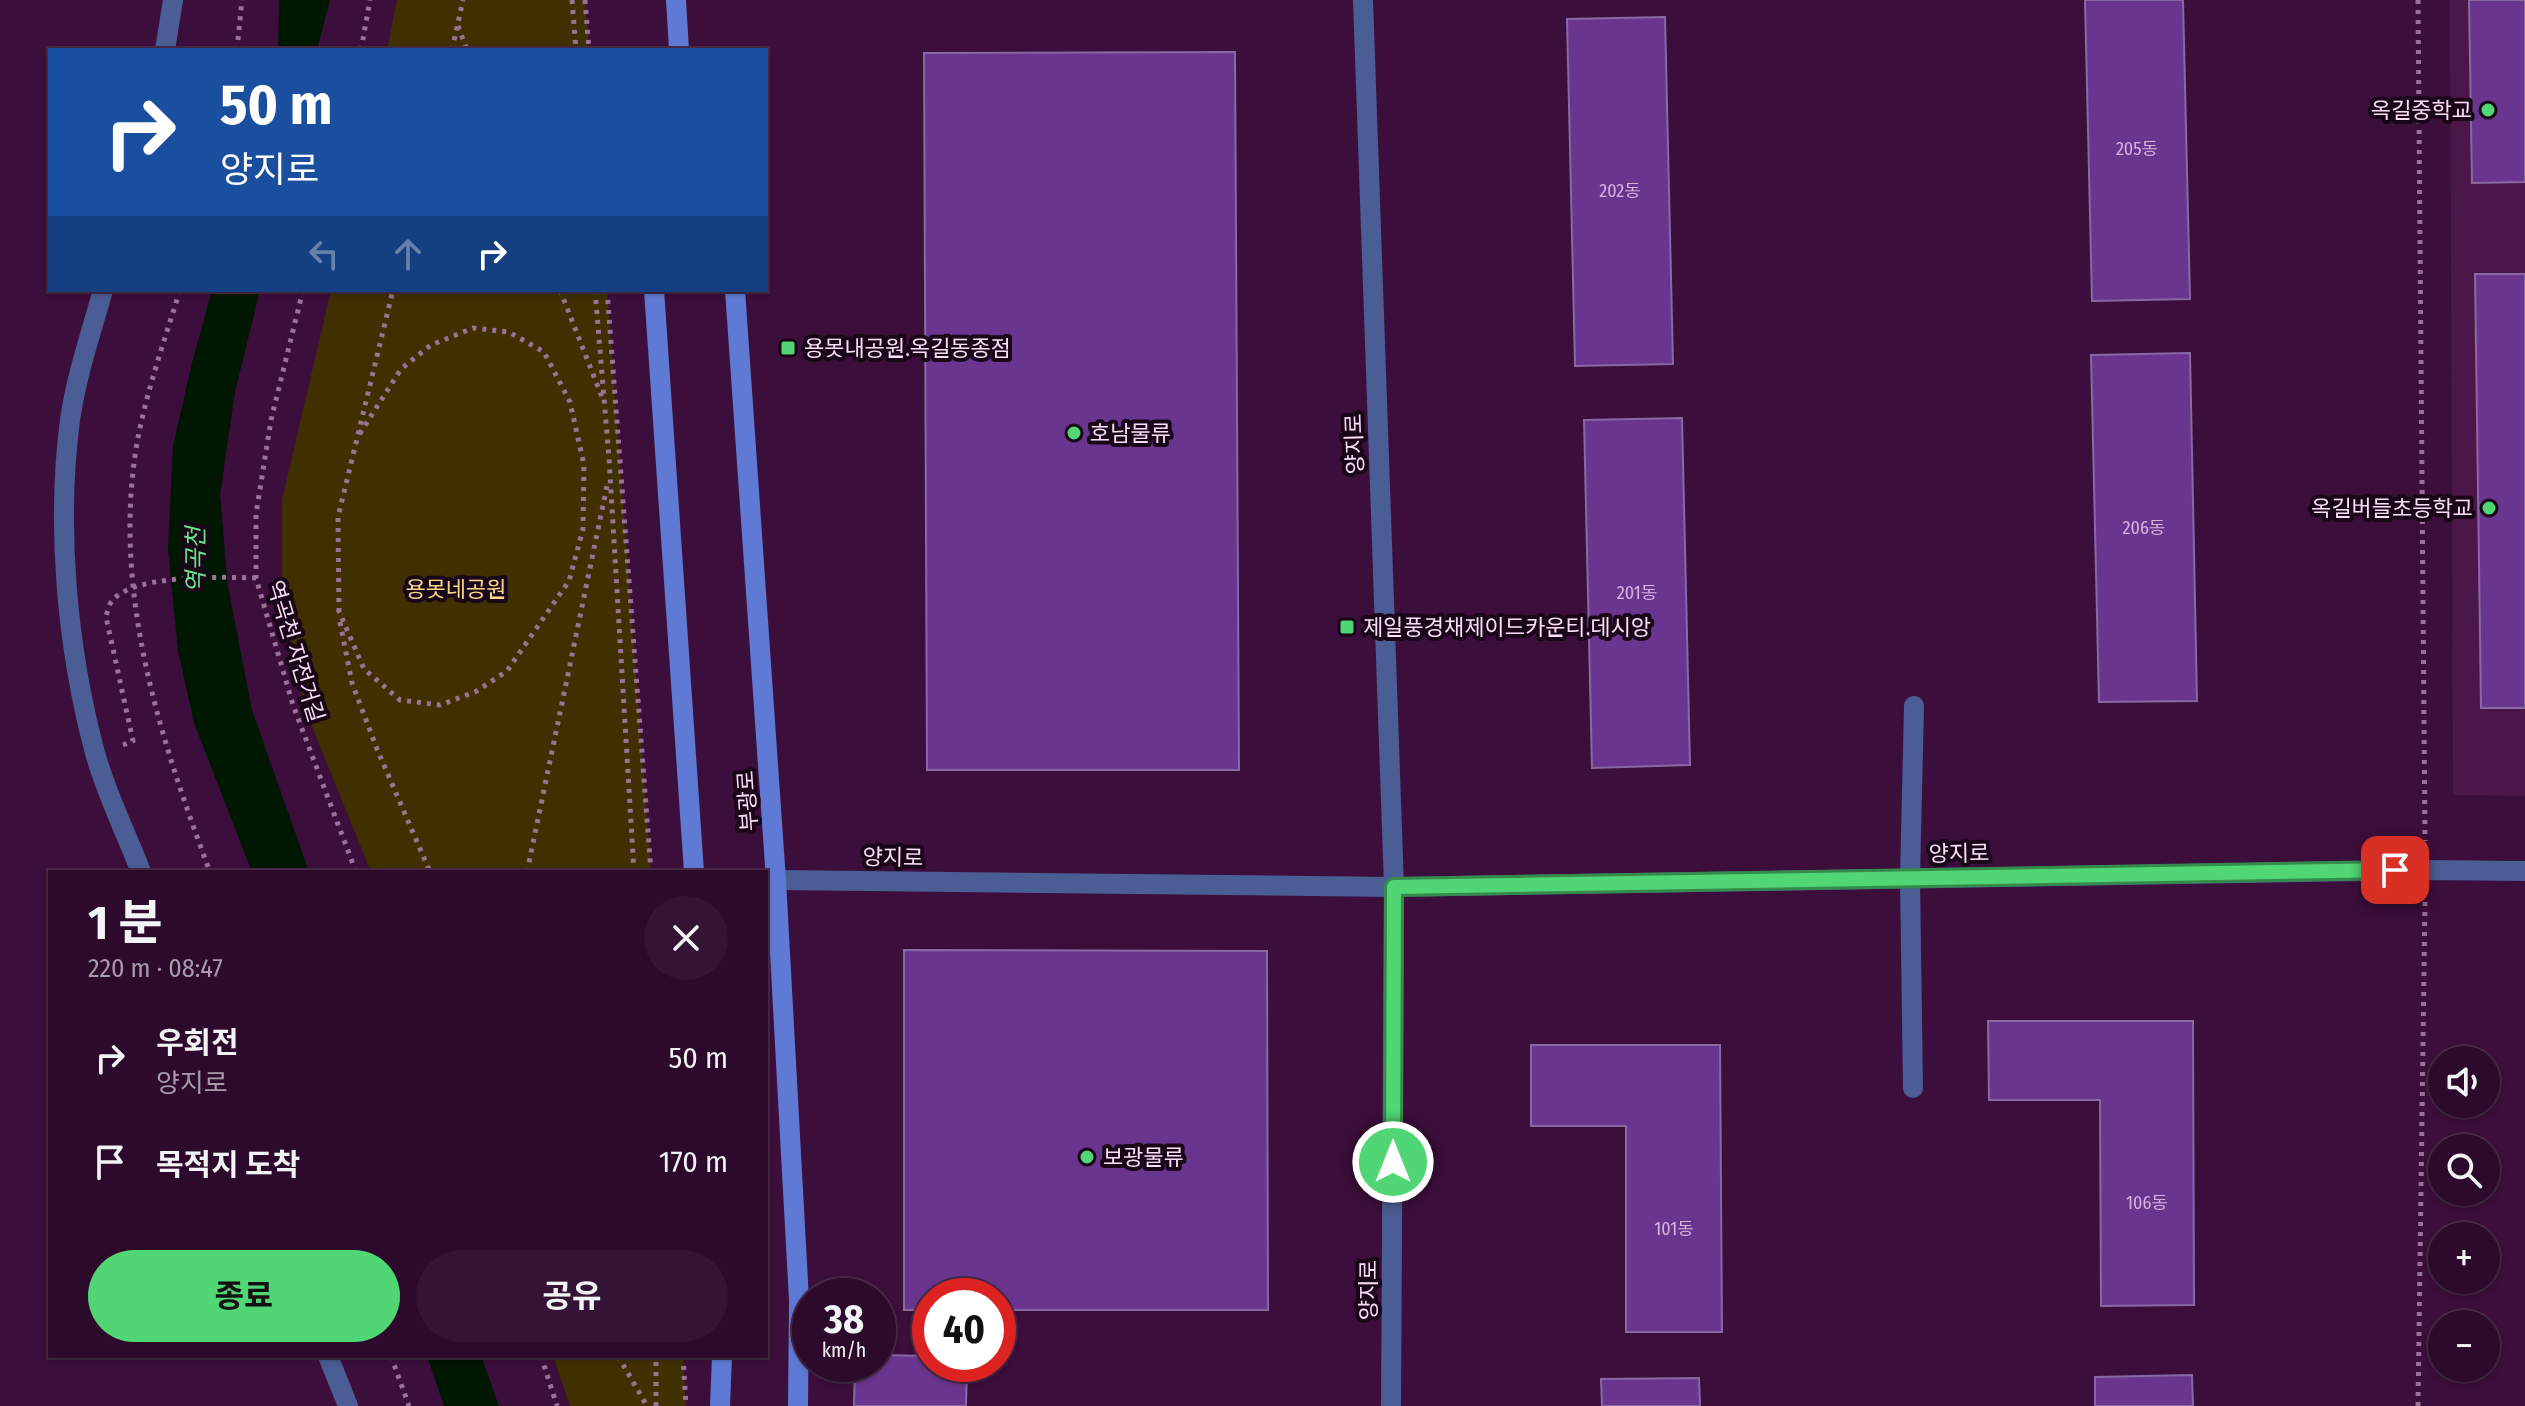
<!DOCTYPE html>
<html lang="ko">
<meta charset="utf-8">
<style>
:root{--surface:#2d0a2c;--page:#351334;--text:#f1f3f6;--muted:#a79aa9;--line:#482b48;--accent:#50d674}
body{margin:0;font-family:"Fira Sans Condensed","Noto Sans KR",sans-serif;background:var(--page);color:var(--text);height:100vh;display:flex;flex-direction:column;font-size:30px;white-space:nowrap}
*{box-sizing:border-box;margin:0}
p{font-size:26px;color:var(--muted)}
.icon{flex:none;width:44px;height:44px;fill:none;stroke:currentColor;stroke-width:2;stroke-linecap:round;stroke-linejoin:round}
.map{position:relative;flex:1;overflow:hidden}
.panel{position:absolute;left:48px;top:870px;width:720px;height:488px;display:flex;flex-direction:column;background:var(--surface);border-radius:0px;box-shadow:0 2px 6px #0004,0 0 0 2px var(--line)}
.panel>*{flex:none}
.hud{position:absolute;left:48px;top:48px;width:720px;height:244px;border-radius:0px;box-shadow:0 2px 6px #0004,0 0 0 2px var(--line);background:#1a4fa0;color:#fff;overflow:hidden}
.tools{position:absolute;left:2428px;top:1046px;display:grid;gap:16px}
.tools a{display:grid;place-items:center;width:72px;height:72px;border-radius:50%;background:var(--surface);box-shadow:0 2px 6px #0004,0 0 0 2px var(--line);font-size:40px}
.speed{position:absolute;left:792px;top:1278px;display:flex;gap:16px;font-size:40px;font-weight:700;text-align:center}
.speed>*{display:grid;place-content:center;width:104px;height:104px;border-radius:50%;background:var(--surface);box-shadow:0 2px 6px #0004,0 0 0 2px var(--line);line-height:1}
.speed small{font-size:20px;font-weight:400}
.speed .limit{border:12px solid #d22;background:#fff;color:#111}
.pin{position:absolute;display:grid;place-items:center;width:68px;height:68px;color:#fff;margin:-34px;border-radius:16px;box-shadow:0 4px 12px #0006}
.me{position:absolute;width:88px;margin:-44px;rotate:0deg;stroke-linejoin:round;filter:drop-shadow(0 0 6px #0008)}
.turn{display:flex;align-items:center;gap:28px;height:168px;padding:0 40px;font-size:36px}
.turn .icon{width:104px;height:104px;stroke-width:2.5}
.turn b{display:block;font-size:56px;line-height:68px}
.lanes{display:flex;align-items:center;height:76px;padding:0 40px;background:#0003;justify-content:center;gap:40px;direction:ltr}
.lanes .off{opacity:.35}
.round{display:grid;place-items:center;flex:none;width:84px;height:84px;border-radius:42px;background:var(--page)}
.summary{display:flex;align-items:center;justify-content:space-between;height:136px;padding:0 40px}
h1{font-size:48px;font-weight:700;line-height:60px}
.primary-button{display:flex;gap:16px;margin-top:auto;padding:16px 40px}
.primary-button a{flex:1;height:92px;border-radius:48px;background:var(--accent);color:#111;font-size:32px;font-weight:700;line-height:92px;text-align:center}
.primary-button a+a{background:var(--page);color:var(--text)}
ul{padding:0;list-style:none}
li{display:flex;align-items:center;gap:24px;height:104px;padding:0 40px}
li div{flex:1}
li b{display:block;font-size:30px}
li em{font-style:normal}
.map>svg:first-child{display:block}
.built{fill:#4b1749}
.green{fill:#403000}
.water{fill:#001702}
.building{fill:#6a358e;stroke:#8968a3;stroke-width:2}
.lines{fill:none;stroke-linecap:round;stroke-linejoin:round}
.path{stroke:#997297;stroke-width:5;stroke-dasharray:4 6;stroke-linecap:butt}
.service{stroke:#4a5d94;stroke-width:20}
.minor{stroke:#4a5d94;stroke-width:20}
.tertiary{stroke:#4a5d94;stroke-width:20}
.secondary{stroke:#5f7ad4;stroke-width:20}
.route-casing{stroke:#348b4b;stroke-width:20}
.route{stroke:#50d674;stroke-width:14}
.poi-dot{fill:#50d674;stroke:#190618;stroke-width:3}
.labels{text-anchor:middle;stroke-width:8;stroke-linejoin:round;paint-order:stroke}
.number-label{font-size:18px;fill:#d7b3de}
.poi-label{font-size:22px;fill:#fbddf8;stroke:#190618;text-anchor:start}
.street-label{font-size:22px;fill:#fbddf8;stroke:#190618}
.park-label{font-size:22px;fill:#f8d989;stroke:#190618}
.water-label{font-size:24px;font-style:italic;fill:#69e887;stroke:#190618}
</style>
<div class="map">
<svg width="2525" height="1406" viewBox="0 0 2525 1406">
<rect width="100%" height="100%" fill="#3c0e3b"/>
<path class="built" d="M2450,0H2525V796L2453,795Z"/>
<path class="green" d="M397,0H585L589,50H387Z
M331,290H607L651,872H371L303,704L282,601V500Z
M553,1356H683L686,1406H570Z"/>
<path class="water" d="M279,0H330L317,50H278Z
M212,290H260L235,392L220,495L228,587L252,710L309,872H252L194,723L178,651L168,548L173,446L192,363Z
M427,1356H481L499,1406H444Z"/>
<path class="building" d="M2085,0H2183L2190,299L2092,301Z
M2469,0H2525V182L2472,183Z
M1665,17L1673,364L1575,366L1567,19Z
M1235,52L1239,770H927L924,53Z
M2475,274H2525V708H2481Z
M2190,353L2197,701L2099,702L2091,355Z
M1682,418L1690,765L1592,768L1584,420Z
M904,950L1267,951L1268,1310H998V1296H930V1310H904Z
M1988,1021H2193L2194,1305L2101,1306L2100,1100H1989Z
M1531,1045H1720L1722,1332H1626V1126H1531Z
M878,1355L930,1356V1364H967L966,1406H854L855,1364H878Z
M2192,1375L2193,1406H2095V1377Z
M1699,1378L1700,1406H1602L1601,1379Z"/>
<g class="lines">
<path class="path" d="M572,0L576,50
M585,0L589,50
M2418,0L2425,841
M458,26L467,50
M237,50L242,0
M361,50L370,0
M452,50L463,0
M180,290C164,342 145,395 136,449C113,594 160,738 210,872
M303,290L271,420L256,514V578L293,705L356,872
M560,290L602,397
M595,290L609,458L634,872
M607,290L651,872
M338,609L364,669L400,700L440,705L475,692L507,671L569,581L583,529L584,465L570,402L544,352L509,332L473,328L431,345L401,369L357,438
M339,612L338,517L393,290
M340,622L352,683L377,749L430,872
M123,745L133,741L106,617C107,613 109,603 113,600C134,574 225,577 256,578
M527,872L608,481
M391,1356L409,1406
M541,1356L557,1406
M618,1356L647,1406
M683,1356L686,1406
M656,1406V1356
M2418,1406L2425,899"/>
<path class="service" d="M165,50L173,0
M103,290C91,333 76,377 70,420C56,527 67,648 95,753C106,793 126,833 141,872
M328,1356L348,1406"/>
<path class="minor" d="M776,880L1394,887L2425,870L2525,871
M1913,1088L1910,878L1914,706"/>
<path class="tertiary" d="M1363,0L1394,887L1391,1406"/>
<path class="secondary" d="M676,0L679,50
M654,290L694,872
M735,290L776,880L799,1300L798,1406
M720,1406L722,1356"/>
</g>
<g class="lines">
<defs>
<path id="route" d="M1393,1162L1394,887L2395,870"/>
</defs>
<use href="#route" class="route-casing"/>
<use href="#route" class="route"/>
</g>
<g class="poi-dot">
<circle cx="2488" cy="110" r="8"/>
<rect x="780" y="340" width="16" height="16" rx="4"/>
<circle cx="1074" cy="433" r="8"/>
<circle cx="2489" cy="508" r="8"/>
<rect x="1339" y="619" width="16" height="16" rx="4"/>
<circle cx="1087" cy="1157" r="8"/>
</g>
<g class="labels">
<g class="number-label">
<text x="2137" y="155">205동</text>
<text x="1620" y="197">202동</text>
<text x="2144" y="534">206동</text>
<text x="1637" y="599">201동</text>
<text x="2147" y="1209">106동</text>
<text x="1674" y="1235">101동</text>
</g>
<g class="poi-label">
<text x="2472" y="118" text-anchor="end">옥길중학교</text>
<text x="804" y="356">용못내공원.옥길동종점</text>
<text x="1090" y="441">호남물류</text>
<text x="2473" y="516" text-anchor="end">옥길버들초등학교</text>
<text x="1363" y="635">제일풍경채제이드카운티.데시앙</text>
<text x="1103" y="1165">보광물류</text>
</g>
<g class="street-label">
<text transform="translate(1354 444) rotate(-92)" y="8">양지로</text>
<text transform="translate(296 651) rotate(73)" y="8">역곡천 자전거길</text>
<text transform="translate(747 801) rotate(-94)" y="8">부광로</text>
<text transform="translate(1959 853) rotate(-1)" y="8">양지로</text>
<text transform="translate(893 857) rotate(1)" y="8">양지로</text>
<text transform="translate(1368 1290) rotate(-90)" y="8">양지로</text>
</g>
<g class="park-label">
<text x="456" y="597">용못네공원</text>
</g>
<g class="water-label">
<text transform="translate(196 560) rotate(-90)" y="8">역곡천</text>
</g>
</g>
</svg>
<div class="tools">
<a><svg class="icon" aria-label="sound" viewBox="0 0 24 24"><path d="M4 9h4l5-4v14l-5-4H4zM17 9q2 3 0 6"/></svg></a>
<a><svg class="icon" aria-label="search" viewBox="0 0 24 24"><circle cx="10" cy="10" r="6"/><path d="M15 15l6 6"/></svg></a>
<a>+</a>
<a>−</a>
</div>
<div class="speed"><div>38<small>km/h</small></div><div class="limit">40</div></div>
<div class="pin" style="left:2395px;top:870px;background:#d93025"><svg class="icon" aria-label="arrive" viewBox="0 0 24 24"><path d="M6 21V4h12l-3 4 3 4H6"/></svg></div>
<svg class="me" style="left:1393px;top:1162px" viewBox="-20 -20 40 40"><circle r="17" fill="#50d674" stroke="#fff" stroke-width="3"/><path d="M0-11L8 9 0 5-8 9z" fill="#fff"/></svg>
<div class="hud">
<div class="turn"><svg class="icon" aria-label="right" viewBox="0 0 24 24"><path d="M7 20v-9h11M14 6l5 5-5 5"/></svg><div><b>50 m</b>양지로</div></div>
<div class="lanes"><svg class="icon off" aria-label="left" viewBox="0 0 24 24"><path d="M17 20v-9H6M10 6l-5 5 5 5"/></svg><svg class="icon off" aria-label="ahead" viewBox="0 0 24 24"><path d="M12 20V5M6 11l6-6 6 6"/></svg><svg class="icon" aria-label="right" viewBox="0 0 24 24"><path d="M7 20v-9h11M14 6l5 5-5 5"/></svg></div>
</div>
<section class="panel">
<div class="summary"><div><h1>1 분</h1><p>220 m · 08:47</p></div><a class="round"><svg class="icon" aria-label="close" viewBox="0 0 24 24"><path d="M6 6l12 12M18 6L6 18"/></svg></a></div>
<ul>
<li><svg class="icon" aria-label="right" viewBox="0 0 24 24"><path d="M7 20v-9h11M14 6l5 5-5 5"/></svg><div><b>우회전</b><p>양지로</p></div><em>50 m</em></li>
<li><svg class="icon" aria-label="arrive" viewBox="0 0 24 24"><path d="M6 21V4h12l-3 4 3 4H6"/></svg><div><b>목적지 도착</b></div><em>170 m</em></li>
</ul>
<div class="primary-button"><a>종료</a><a>공유</a></div>
</section>
</div>
